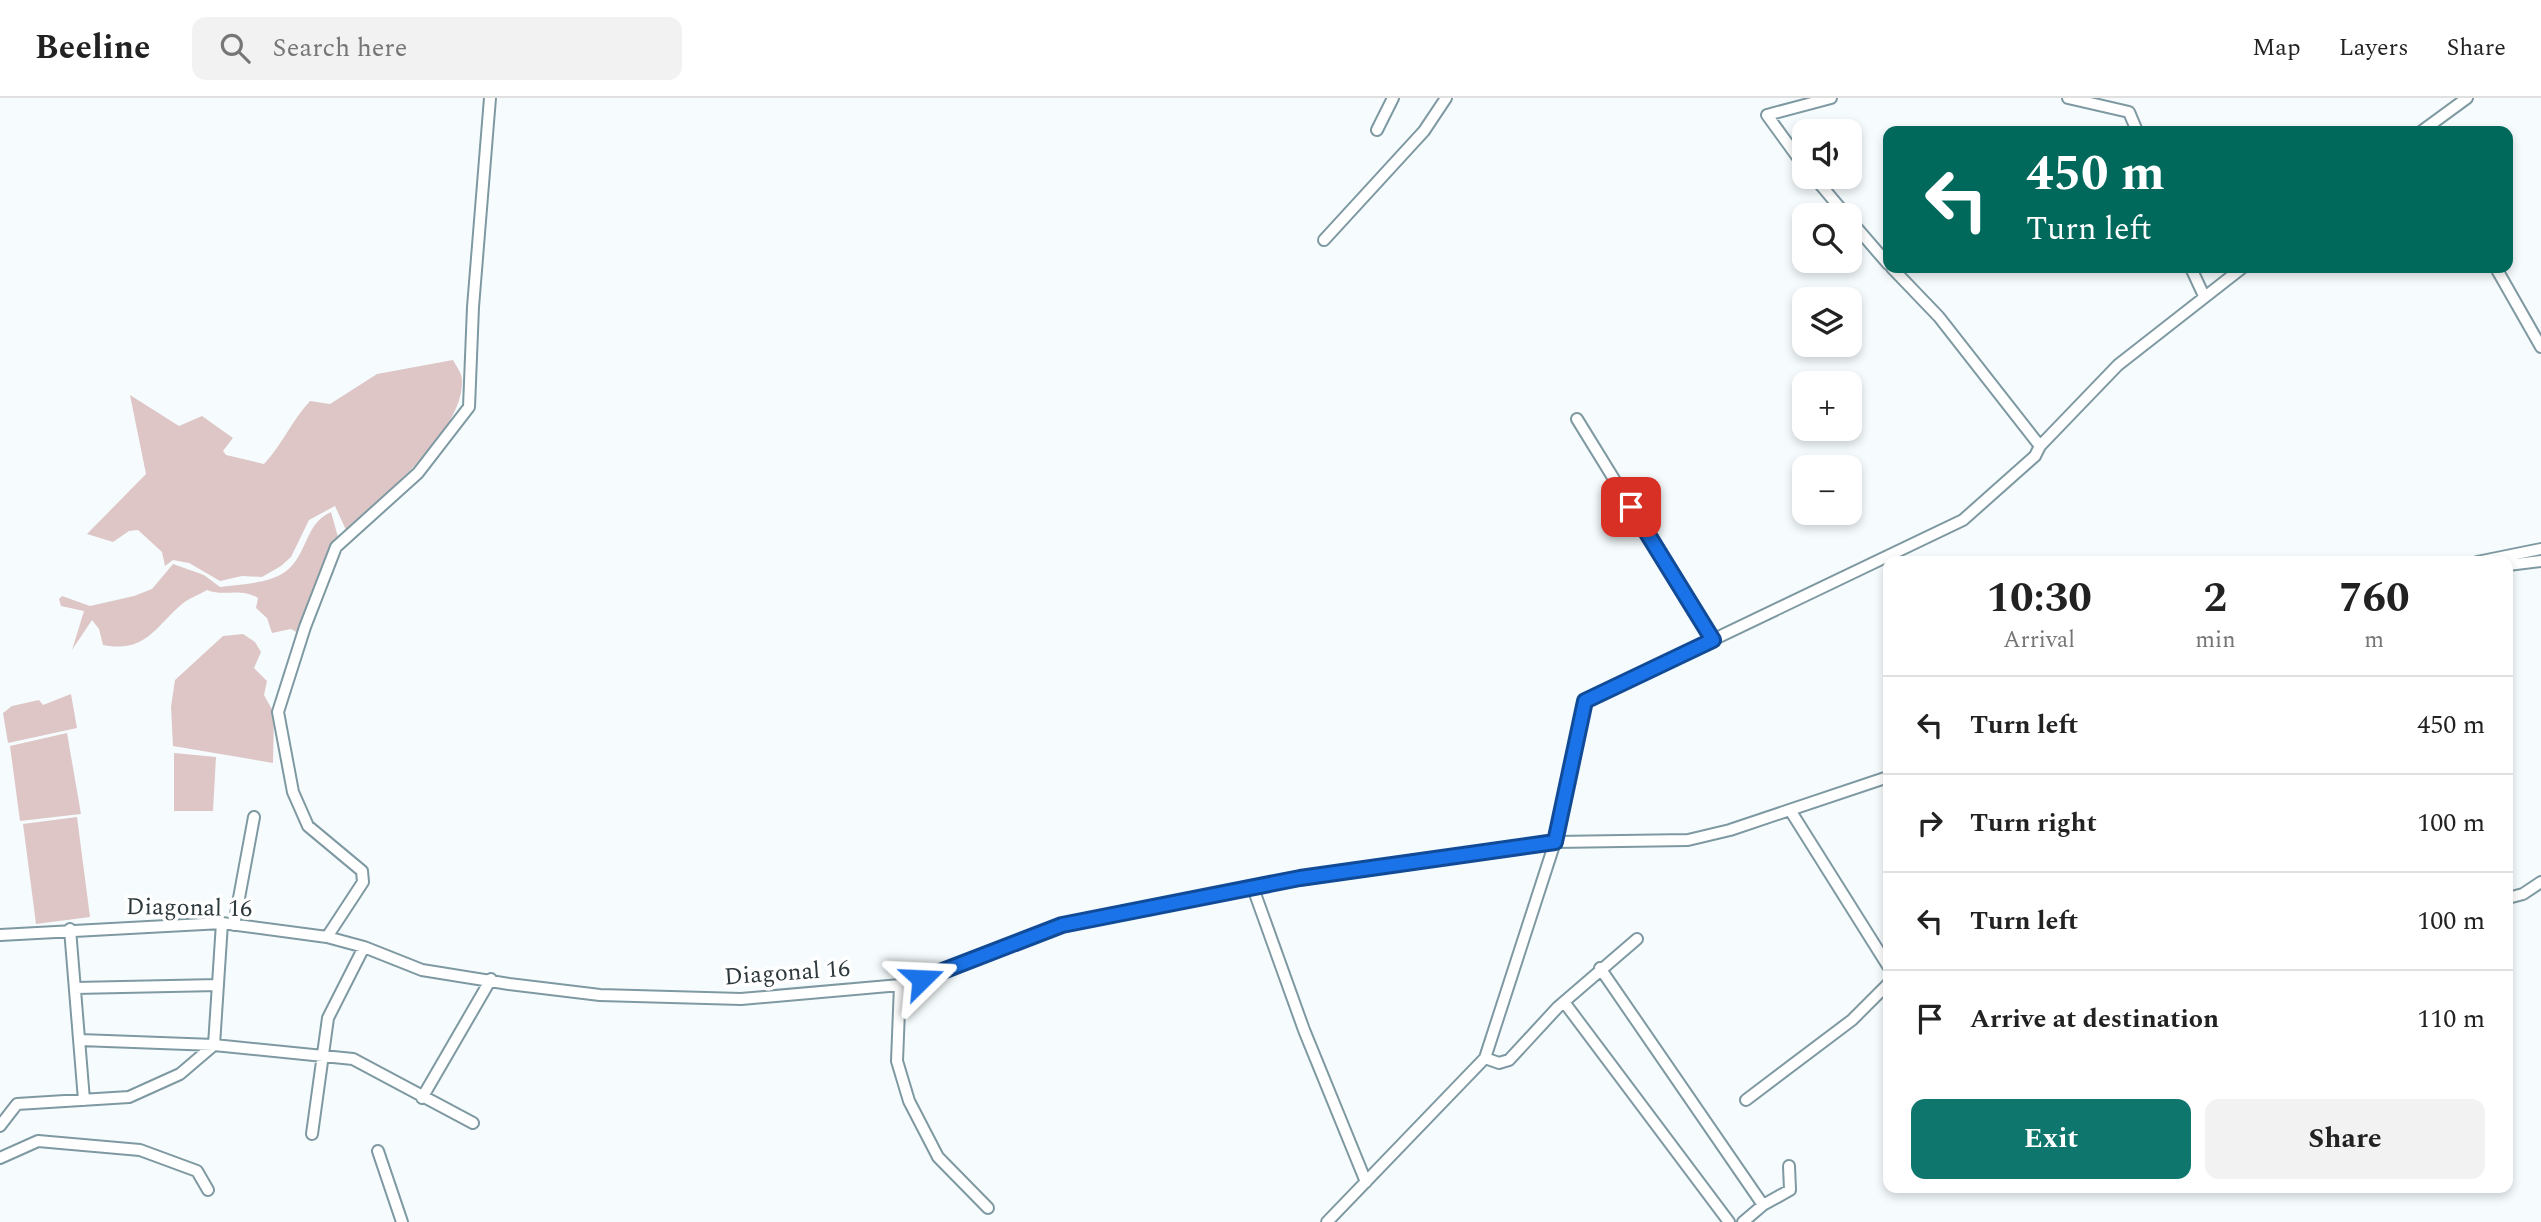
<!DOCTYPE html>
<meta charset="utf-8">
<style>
:root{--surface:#fff;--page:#f2f2f2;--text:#222;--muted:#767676;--line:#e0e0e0;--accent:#0f766e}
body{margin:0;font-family:Spectral,serif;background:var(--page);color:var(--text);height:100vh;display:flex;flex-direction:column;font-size:26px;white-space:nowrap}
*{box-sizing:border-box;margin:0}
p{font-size:23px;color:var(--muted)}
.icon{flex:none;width:38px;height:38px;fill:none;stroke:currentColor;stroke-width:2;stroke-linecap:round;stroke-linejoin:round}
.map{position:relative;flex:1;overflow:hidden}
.panel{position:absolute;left:1883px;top:458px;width:630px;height:637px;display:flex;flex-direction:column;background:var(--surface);border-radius:14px;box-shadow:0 4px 10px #0003}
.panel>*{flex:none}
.hud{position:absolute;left:1883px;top:28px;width:630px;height:147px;border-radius:14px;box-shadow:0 4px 10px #0003;background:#00695c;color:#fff;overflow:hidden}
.fabs{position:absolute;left:1792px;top:21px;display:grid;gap:14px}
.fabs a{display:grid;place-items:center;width:70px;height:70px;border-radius:14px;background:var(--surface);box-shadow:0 4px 10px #0003;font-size:35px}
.pin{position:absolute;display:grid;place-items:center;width:60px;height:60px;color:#fff;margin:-30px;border-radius:14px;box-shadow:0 4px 10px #0006}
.me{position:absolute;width:77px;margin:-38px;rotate:69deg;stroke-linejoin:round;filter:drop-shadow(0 0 5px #0008)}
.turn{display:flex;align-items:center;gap:24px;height:147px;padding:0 28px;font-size:32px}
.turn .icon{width:91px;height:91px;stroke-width:2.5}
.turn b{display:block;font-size:49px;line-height:60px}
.eta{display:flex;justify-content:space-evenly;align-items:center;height:119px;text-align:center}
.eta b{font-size:42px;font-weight:700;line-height:49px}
.cta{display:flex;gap:14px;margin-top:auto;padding:14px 28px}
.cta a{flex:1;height:80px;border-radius:14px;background:var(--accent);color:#fff;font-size:28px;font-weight:700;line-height:80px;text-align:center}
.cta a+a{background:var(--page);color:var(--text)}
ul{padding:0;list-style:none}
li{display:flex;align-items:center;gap:21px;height:98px;padding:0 28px;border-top:2px solid var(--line)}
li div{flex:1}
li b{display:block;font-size:26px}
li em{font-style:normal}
header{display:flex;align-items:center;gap:42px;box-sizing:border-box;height:98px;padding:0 35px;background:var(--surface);border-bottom:2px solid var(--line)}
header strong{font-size:33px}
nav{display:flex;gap:38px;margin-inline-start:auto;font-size:24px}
.search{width:490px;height:63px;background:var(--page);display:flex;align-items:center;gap:18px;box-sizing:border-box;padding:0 24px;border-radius:14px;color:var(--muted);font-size:26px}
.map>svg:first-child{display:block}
.green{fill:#ddc6c5}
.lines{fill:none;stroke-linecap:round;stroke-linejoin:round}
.street-casing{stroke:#7e99a2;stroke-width:14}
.street{stroke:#fff;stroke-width:10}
.route-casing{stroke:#114b97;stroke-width:18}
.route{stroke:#1a73e8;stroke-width:12}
.labels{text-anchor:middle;stroke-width:7;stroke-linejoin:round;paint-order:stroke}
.street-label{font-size:24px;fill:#2e393d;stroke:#fff}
</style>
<header>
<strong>Beeline</strong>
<div class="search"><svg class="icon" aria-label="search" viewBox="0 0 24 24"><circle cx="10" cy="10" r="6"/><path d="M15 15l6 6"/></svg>Search here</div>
<nav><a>Map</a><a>Layers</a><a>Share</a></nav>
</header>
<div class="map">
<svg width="2541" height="1124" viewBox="0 0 2541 1124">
<rect width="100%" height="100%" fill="#f6fcfe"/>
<path class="green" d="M453,262C456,268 462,275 462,282C464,334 382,398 346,432L335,408L309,422L291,459L281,468L262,479L242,478L220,483L189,465L173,462L165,468L162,454L138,432L129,433L113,444L87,436L146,376L130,297L179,328L202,318L233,340L223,353L226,357L264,366C282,347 292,322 310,303L330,306L377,276Z
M331,414L338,439L298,535L291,531L272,535L267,520L256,510L258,500C240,489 225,499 207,492C199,497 189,500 182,506C154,530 146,555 103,547L99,531L92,522L72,552L84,513L61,508L59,501L62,498L90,508L134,498L152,491L173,466L204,477L220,489C241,486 267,486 285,474C308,457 304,426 331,414Z
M243,536L255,544L261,554L254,570L267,583L264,597L274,615L273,665L173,648L171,609L175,582L223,538Z
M71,596L77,630L8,645L3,615L12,608L39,602L43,607Z
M67,635L81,716L20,723L10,648Z
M174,655L216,659L213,713H174Z
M77,719L90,819L36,826L23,726Z"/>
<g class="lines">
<defs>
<path id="street" d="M2068,0L2129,14L2137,33
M1377,32L1393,0
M2422,33L2467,0
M1804,68L1767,17L1831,0
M1814,79L1846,117
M1850,122L1888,166
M1324,142L1424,33L1446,0
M1892,170L1939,219L2040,348
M2191,170L2204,198
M2496,170L2541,249
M1577,321L1713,542
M2477,464L2541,451
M2508,467L2541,463
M1790,712L1888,868
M1253,790L1304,932L1366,1084
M2508,800L2523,796L2541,784
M234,827L254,719
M70,831L84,1002
M0,837L222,825L327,839L364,849L422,872L509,886L600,897L741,901L900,887L1062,827L1300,780L1555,744L1688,742L1730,732L1888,679
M327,839L363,784L362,773L308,728L293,694L278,614L305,529L336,449L418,375L469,309L473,209L490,0
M1600,870L1763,1107
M900,887L897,963L909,1003L938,1059L988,1110
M75,890L218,887
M1564,904L1729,1124
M80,942L214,947L353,961L473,1025
M1485,960L1499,965L1509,962L1558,909L1637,841
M422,1000L491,881
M1746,1002L1852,922L1888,886
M0,1028L17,1006L129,999L180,976L214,947L222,825
M312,1036L328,920L364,849
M378,1053L402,1124
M0,1060L38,1043L140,1052L197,1073L208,1092
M1327,1124L1485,960L1555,744L1585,603L1963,422L2035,358L2040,348L2118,267L2242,170
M1743,1124L1763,1107L1790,1092L1789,1068"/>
</defs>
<use href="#street" class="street-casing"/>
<use href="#street" class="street"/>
</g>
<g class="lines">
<defs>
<path id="route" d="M922,881L1062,827L1300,780L1555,744L1585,603L1713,542L1631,409"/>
</defs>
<use href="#route" class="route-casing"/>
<use href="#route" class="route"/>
</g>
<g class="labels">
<g class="street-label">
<text transform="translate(189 809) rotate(1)" y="8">Diagonal 16</text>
<text transform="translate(787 874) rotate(-4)" y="8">Diagonal 16</text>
</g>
</g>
</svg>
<div class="fabs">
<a><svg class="icon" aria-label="sound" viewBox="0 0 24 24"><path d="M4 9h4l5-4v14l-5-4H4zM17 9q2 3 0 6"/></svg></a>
<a><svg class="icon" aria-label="search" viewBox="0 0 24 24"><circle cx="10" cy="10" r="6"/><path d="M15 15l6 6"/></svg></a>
<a><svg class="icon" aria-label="layers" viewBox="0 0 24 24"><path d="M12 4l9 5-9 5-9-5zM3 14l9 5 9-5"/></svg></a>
<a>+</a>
<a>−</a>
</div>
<div class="pin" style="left:1631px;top:409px;background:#d93025"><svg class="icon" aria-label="arrive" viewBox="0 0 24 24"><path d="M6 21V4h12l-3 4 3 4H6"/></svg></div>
<svg class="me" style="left:922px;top:881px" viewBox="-20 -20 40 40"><path d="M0-17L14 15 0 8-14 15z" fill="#1a73e8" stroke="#fff" stroke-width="4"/></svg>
<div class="hud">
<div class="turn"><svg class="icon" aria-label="left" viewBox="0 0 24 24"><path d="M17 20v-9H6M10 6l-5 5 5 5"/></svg><div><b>450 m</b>Turn left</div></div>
</div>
<section class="panel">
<div class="eta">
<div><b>10:30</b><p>Arrival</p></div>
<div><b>2</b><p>min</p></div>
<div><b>760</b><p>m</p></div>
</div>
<ul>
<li><svg class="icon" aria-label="left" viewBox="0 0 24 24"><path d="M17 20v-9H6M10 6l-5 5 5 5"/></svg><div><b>Turn left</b></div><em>450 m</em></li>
<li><svg class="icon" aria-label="right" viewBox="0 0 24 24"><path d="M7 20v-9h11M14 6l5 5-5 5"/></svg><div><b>Turn right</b></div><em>100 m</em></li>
<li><svg class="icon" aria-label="left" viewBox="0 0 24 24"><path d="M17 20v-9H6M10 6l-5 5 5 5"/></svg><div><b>Turn left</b></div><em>100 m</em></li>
<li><svg class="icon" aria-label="arrive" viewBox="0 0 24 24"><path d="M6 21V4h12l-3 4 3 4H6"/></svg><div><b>Arrive at destination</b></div><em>110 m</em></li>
</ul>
<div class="cta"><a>Exit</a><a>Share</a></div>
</section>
</div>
